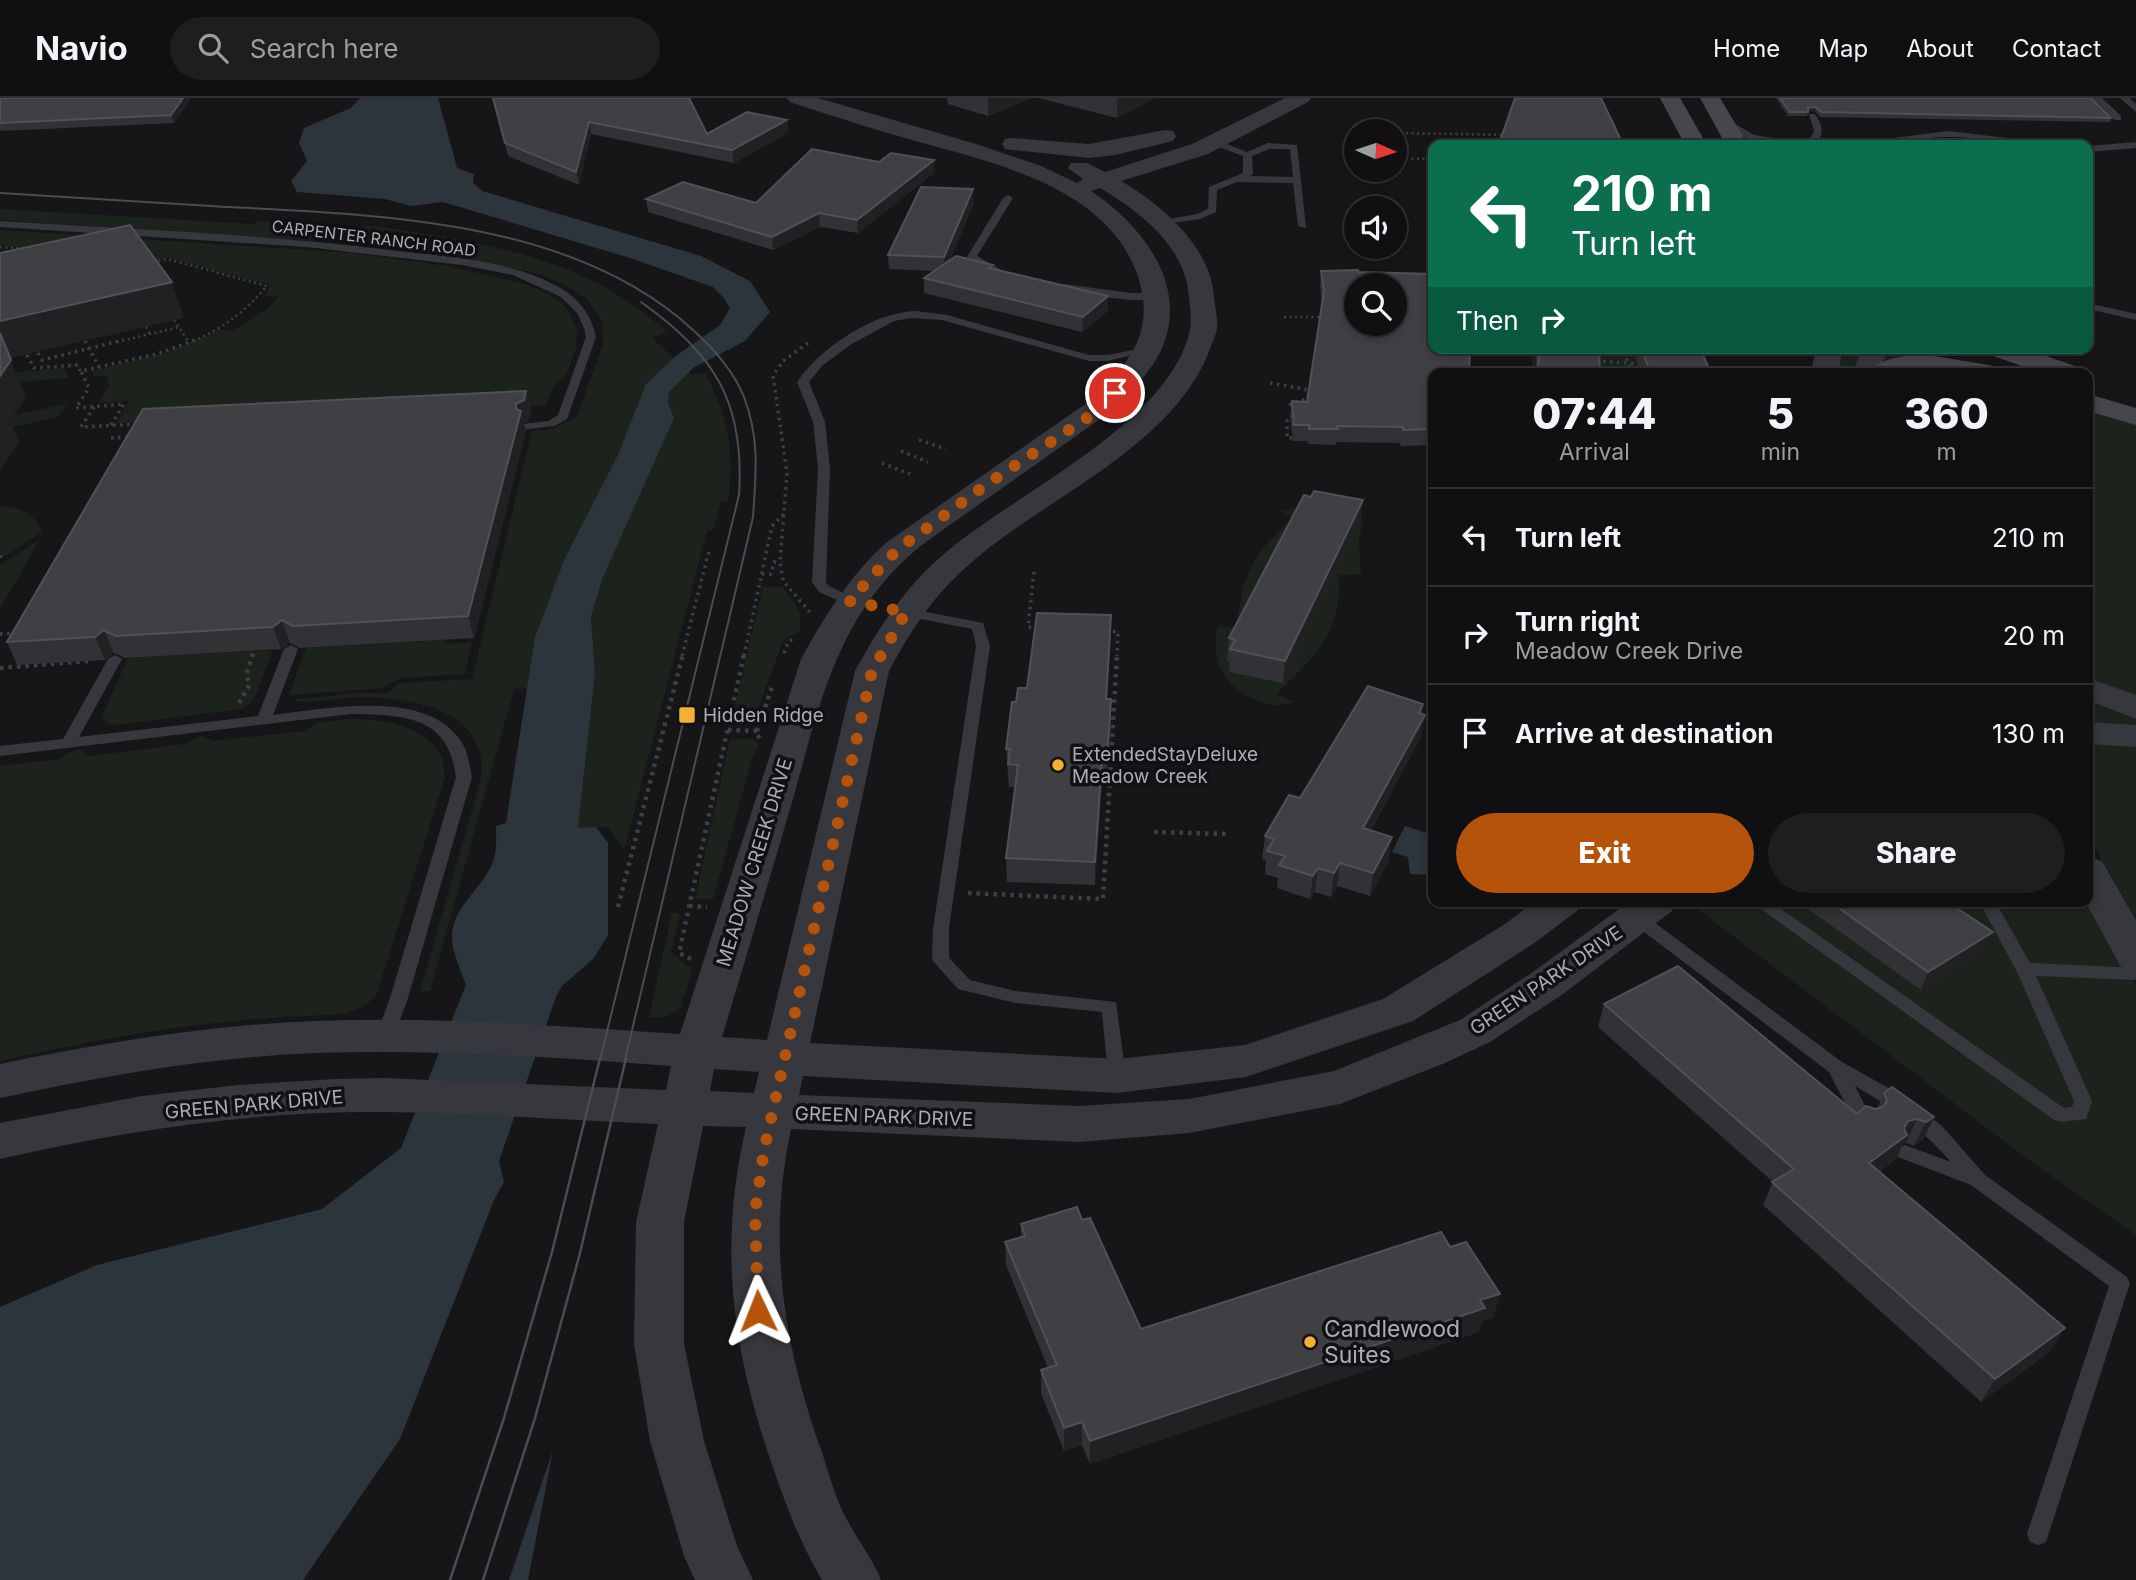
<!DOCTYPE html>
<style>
:root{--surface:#101012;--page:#1e1e20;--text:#f1f3f6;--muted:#9c9d9f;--line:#303032;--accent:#b45309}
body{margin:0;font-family:Inter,sans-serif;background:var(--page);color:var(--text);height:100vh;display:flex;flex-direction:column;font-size:26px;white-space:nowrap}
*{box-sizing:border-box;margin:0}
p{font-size:23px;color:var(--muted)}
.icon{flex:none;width:38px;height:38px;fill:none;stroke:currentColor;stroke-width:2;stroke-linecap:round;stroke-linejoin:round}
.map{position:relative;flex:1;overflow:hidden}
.side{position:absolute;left:1428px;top:270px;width:665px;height:539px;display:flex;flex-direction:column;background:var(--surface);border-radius:14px;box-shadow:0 4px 10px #0003,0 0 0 2px var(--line)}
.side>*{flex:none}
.top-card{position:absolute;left:1428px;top:42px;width:665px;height:214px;border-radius:14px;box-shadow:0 4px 10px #0003,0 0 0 2px var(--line);background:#0b6e4f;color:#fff;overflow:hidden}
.needle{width:46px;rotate:93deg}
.fabs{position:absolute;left:1344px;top:21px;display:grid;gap:14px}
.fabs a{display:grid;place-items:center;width:63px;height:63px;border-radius:50%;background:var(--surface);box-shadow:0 4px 10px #0003,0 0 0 2px var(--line);font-size:35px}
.pin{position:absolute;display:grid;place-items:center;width:60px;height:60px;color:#fff;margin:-30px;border:4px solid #fff;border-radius:50%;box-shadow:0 2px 7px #0007}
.me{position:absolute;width:77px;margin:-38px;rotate:358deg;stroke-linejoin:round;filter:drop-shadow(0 0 5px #0008)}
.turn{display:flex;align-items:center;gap:24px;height:147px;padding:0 28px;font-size:32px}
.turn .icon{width:91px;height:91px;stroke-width:2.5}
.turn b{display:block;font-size:49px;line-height:60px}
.then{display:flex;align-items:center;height:66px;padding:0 28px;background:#0003;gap:14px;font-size:26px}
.eta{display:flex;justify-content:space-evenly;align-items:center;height:119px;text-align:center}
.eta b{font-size:42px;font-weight:800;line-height:49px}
.button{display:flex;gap:14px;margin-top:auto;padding:14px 28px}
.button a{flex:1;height:80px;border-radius:42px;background:var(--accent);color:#fff;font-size:28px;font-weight:800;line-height:80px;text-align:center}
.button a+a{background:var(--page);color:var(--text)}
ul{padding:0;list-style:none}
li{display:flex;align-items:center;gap:21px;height:98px;padding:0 28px;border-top:2px solid var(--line)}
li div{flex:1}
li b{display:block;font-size:26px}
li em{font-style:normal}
header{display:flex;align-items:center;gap:42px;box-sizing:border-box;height:98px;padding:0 35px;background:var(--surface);border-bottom:2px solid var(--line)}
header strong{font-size:33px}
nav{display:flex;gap:38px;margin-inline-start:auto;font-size:24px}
.search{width:490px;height:63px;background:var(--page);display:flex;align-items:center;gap:18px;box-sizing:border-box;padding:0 24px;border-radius:38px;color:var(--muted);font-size:26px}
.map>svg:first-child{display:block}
.green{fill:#1c231d}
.water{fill:#2c353c}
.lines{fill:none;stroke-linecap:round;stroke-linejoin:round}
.path-far2{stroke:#3d3f44;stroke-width:2.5;stroke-dasharray:2 3.5;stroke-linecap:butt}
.path-far1{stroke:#3d3f44;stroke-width:3.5;stroke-dasharray:2.5 4.5;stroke-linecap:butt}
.path{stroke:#3d3f44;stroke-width:4.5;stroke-dasharray:3.5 5;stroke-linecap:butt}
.service{fill:#37383d;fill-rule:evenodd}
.tertiary{fill:#37383d;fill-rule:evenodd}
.secondary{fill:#45474d;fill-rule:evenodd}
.tram-far1{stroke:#4a4c52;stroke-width:2}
.tram{stroke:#4a4c52;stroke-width:2.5}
.wall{fill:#323236}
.shaded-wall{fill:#212124}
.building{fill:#3f3f44;stroke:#4f5156;stroke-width:2;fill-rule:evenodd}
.route{stroke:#b45309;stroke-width:12;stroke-dasharray:0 21.6}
.poi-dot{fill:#f2b134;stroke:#111113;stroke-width:2.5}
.labels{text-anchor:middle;stroke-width:7;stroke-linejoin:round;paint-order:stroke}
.far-street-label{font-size:16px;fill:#a8adb8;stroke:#111113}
.poi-label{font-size:19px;fill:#a8adb8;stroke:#111113;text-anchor:start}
.street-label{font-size:19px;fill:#a8adb8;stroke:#111113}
.near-poi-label{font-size:23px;fill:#a8adb8;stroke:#111113;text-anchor:start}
</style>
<header>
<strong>Navio</strong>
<div class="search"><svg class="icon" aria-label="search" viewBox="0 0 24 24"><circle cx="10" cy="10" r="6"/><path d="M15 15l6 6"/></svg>Search here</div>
<nav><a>Home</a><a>Map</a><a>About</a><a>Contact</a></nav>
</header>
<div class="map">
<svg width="2136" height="1482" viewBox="0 0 2136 1482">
<rect width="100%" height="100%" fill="#161618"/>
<path class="green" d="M0,111L253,126L257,123L358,129L366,127C445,138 540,152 610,192C630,204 649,219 667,233L652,240L692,277L705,275C728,316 735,356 728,403L721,404L713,432L707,433L624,752L608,729L578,730L595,575L591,518L549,502L535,539L528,590L514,591L430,893H420L475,702C477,692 482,680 482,670C481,604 394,597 345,600C327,601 309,607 291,602L358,595H389L396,587L401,585L472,581L532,333L553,331L577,318L603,247L602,223L587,201L571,190L539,176L456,158L392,148L0,122Z
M0,132L354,155L447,168L525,186L548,196L562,206L570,215L577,233L576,250L566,277L553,289L546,307L117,325L129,303L99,305L109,287L106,277L95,279L91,273L168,254L220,231L232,234L266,212L279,199L265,198L270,187L167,160L145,165L0,147Z
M1532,250H1695L1706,275H1532Z
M1838,250H1925L1951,262L1993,275H1832Z
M64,270L69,280L20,284L16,274Z
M67,306L58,319L5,331L14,317Z
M2088,306L2136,320V821L2088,738Z
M0,408C19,409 35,415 42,434L5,458L0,455Z
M1309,408L1357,415L1363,422L1359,442L1361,476L1338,477C1345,532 1312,562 1276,596L1295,604C1268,615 1229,594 1219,567C1214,554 1216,543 1217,529L1237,530C1241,479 1254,451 1295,420L1280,413Z
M40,441L0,511V467Z
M763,489H783L800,514V533L783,543L752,627L730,628Z
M444,542V546L472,544L465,576L401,580L382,590L289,597L306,550Z
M273,552L254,602L241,611L115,627L108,626L102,618L128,560Z
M348,621C380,621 424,626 441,657C444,663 444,672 445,679L377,895C360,920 332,916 305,918C201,922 101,940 0,963V668L59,661L73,653L81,652L90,658L185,646L201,638L213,643L305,633L316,625Z
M730,641H754L759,647L753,657L713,801H695Z
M2088,796L2136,887V1137L2033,1065L1687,803H2088Z
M672,815H680L671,854L692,872L685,898H682L683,908L666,919H649Z"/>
<path class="water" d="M360,0H438L457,70L474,76L473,85L482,93L701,158L750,183L770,214L745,243L693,270L669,294L668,305L674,320L603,479L591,518L595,575L578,730L596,729L608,745V837L594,860L562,888L556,899L499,1063L504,1084L494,1102L400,1341L303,1482H0V1209L97,1167L322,1111L401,1050L466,887C461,872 452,855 452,839C452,808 485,789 494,761C497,751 496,739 496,728L506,725L535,539L565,460L618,357L646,286L676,258L720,227L730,210L724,200L713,189L630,160L443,104L411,108L385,101L297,94L291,83L307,63L299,45L304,30L351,10Z
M1405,728L1433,737V777L1410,776L1408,759L1392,754Z
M553,1352L528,1482H509Z"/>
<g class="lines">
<path class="path-far2" d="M1377,26L1378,33
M1395,35L1506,37
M1395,60L1433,61
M0,149L27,151
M153,164L167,161L267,188C245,214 222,231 191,244
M1284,219H1325
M174,222L189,244
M146,229L150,236
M117,244L179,229"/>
<path class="path-far1" d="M85,243L99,269
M808,245L783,263L773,278L787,375L780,464L783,483L809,513V517
M1617,250L1626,260L1632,275
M38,255L42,262L124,242
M27,257L34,270L78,267L80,273
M1596,263L1643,266
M1270,285L1305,291L1310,301
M1289,307L1308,300
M94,309L81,329L139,326
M111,327L124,306L76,310L89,290L81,273L157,256L195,242
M111,340L131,339
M1292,340H1287V320L1294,318
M919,342L946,351
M901,353L928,364
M882,365L910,376
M0,458L6,460
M1034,474L1028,529L1038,530
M762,476H771L774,464H780
M1106,533L1118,534L1117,558
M0,536L17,535
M784,555L788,544L794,540
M252,558L254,553
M682,558L709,453
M744,558L772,428L784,416"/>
<path class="path" d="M0,570L88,563
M239,605L250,586L246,577L253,556
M728,632L758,633
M760,640L756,636L773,586
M1154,734L1228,736
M968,795L1103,801L1117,556
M689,808L707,809
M618,809L683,556
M691,861L679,855L744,556"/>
<path class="service" d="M2093,0H2102L2121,18V22H2115Z
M2120,0H2129L2136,6V14Z
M1809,16H1815C1823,28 1824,35 1816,47C1783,47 1745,49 1720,23L1727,21L1754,37L1808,46L1814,33Z
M1949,33L2041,44L2045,47C2013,49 1981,38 1948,39C1917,39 1887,48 1857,47L1861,44Z
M1214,41L1247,54L1268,45L1297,47L1306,130L1298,128L1293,85L1237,84L1217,92L1216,114L1200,121L1159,127V123L1197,116L1208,111L1209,89L1243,75V58L1211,46V42ZM1269,51H1290L1293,79L1250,78L1253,76L1252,58Z
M2136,44V50L2088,54V48Z
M1008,97L1013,100L977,158L1000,171L995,174L981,171L967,159L1003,100Z
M0,123C130,131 260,136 389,152C444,158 504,161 555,187C577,198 591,215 596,239L567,321L555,328L527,331L523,330V326L548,323L558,317L586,239L584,230L577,215L561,199L513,177L462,167L307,149L0,129Z
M1064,186L1131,195H1158L1163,198C1147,209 1081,195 1060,191V187Z
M2088,205L2136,216V222L2088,211Z
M916,213L947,217L1089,257H1108L1148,249L1153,252L1108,263H1089L942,222L911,220L894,223L850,247L822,268L809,284L825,324L830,371L826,484L829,488L854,500V506L849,507L819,494L812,484L818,371L813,324L797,284C821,249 874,214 916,213Z
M906,510L983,525L990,548L949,830V860L970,882L1015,893L1116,904L1126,978L1123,983L1117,985L1111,983L1108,978L1102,914L1015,905L958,891L932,862L933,830L976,548L972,531L901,517L899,514L901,511Z
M291,547L298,551L273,617C324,611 421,591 458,639C468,651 469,665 472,679L408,900L394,938L391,943H379L376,938L390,900L456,679C448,617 404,617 351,616L0,658V648L63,641L108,561L115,557L122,561L79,639L258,618L284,551Z
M1750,803H1770L2064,1010L2072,1009L2074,1003L2018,876L1979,803H1995L2030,865L2136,870V882L2036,878L2092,1003L2086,1021L2061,1024L2054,1022Z
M1637,814L1643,816L1842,964L1901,997L1942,1028L1985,1077L2127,1179L2130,1185L2046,1444L2038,1447L2030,1444L2027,1436L2109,1188L1971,1087L1898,1059L1896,1054L1898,1049L1905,1047L1951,1064C1923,1032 1892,1009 1855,988L1874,1025L1872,1030L1865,1032L1858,1030L1829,974L1631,824L1629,820L1631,816Z"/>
<path class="tertiary" d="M787,0H818L976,46L1041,68L1077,85L1083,81L1068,70L1071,65H1087L1105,74L1192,46L1285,0H1311L1308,4L1208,56L1121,83C1162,107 1211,149 1214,199C1215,209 1218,221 1217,231C1216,237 1212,245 1210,251C1171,353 1041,400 964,471C931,501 910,534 889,573L810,945L1117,961L1245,947L1383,901L1505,826L1535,803H1583L1577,813L1533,846L1413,923L1246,979L1117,995L803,978L799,997L1079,1008L1189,1001L1334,973L1460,922L1533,874L1630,803H1678L1672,813L1563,896L1490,944L1445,965L1340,1006L1189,1035L1079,1044L791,1031C767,1144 783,1244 821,1352C828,1371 833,1393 842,1412C853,1436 871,1457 881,1482H822C797,1439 784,1402 768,1355C731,1243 719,1146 746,1029L703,1028L684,1124V1246L704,1343L737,1448L753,1482H695L684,1458L650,1343L634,1246L636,1124L658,1026C567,1022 475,1015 383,1014C254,1013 125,1032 0,1061V1025L142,998L238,987L335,981L383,980L666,992L671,968C553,959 434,951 315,955C210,959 103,978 0,1000V966C103,945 209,927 315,923C436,918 559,928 680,936L801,561C825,518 850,477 887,444L1091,302C1128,267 1155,235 1139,182C1111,89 994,65 912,42C876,32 840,20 805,9L790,4ZM1100,90C1141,114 1187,150 1189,201C1190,210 1192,223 1190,232C1169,327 1014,395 944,456C905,489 879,529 855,573L767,942L722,939C744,866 766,793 787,721C819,615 832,519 923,446L1110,314C1134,291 1162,264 1168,231C1180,174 1135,122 1091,93ZM714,971L759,974L754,995L710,993Z
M1165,32L1173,33L1176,38L1173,43L1115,57L1089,60L1013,52L1005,51L1002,46L1005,41L1013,40L1089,46Z
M1816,250H1842L1839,275H1811Z
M1865,250H1892L1884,261L1881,275H1853L1858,260Z
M2088,580L2136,597V621L2088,602Z
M2088,624L2136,627V649L2088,646Z
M2088,759L2102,763L2136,822V874L2121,869L2085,803H2088Z"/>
<path class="secondary" d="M1660,0H1680L1707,47H1685Z
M1700,0H1720L1748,47H1726Z
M1984,250H2023L2078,269L2081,275H2041L1988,256Z
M1921,256L1989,267L1999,269L2002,275L1921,272L1869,275C1879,260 1904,258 1921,256Z
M2088,296L2136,310V327L2088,313Z"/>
<path class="tram-far1" d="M0,95C70,99 141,104 211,108C369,117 570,118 693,232C713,250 734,274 744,299C760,341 756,376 753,419L625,962
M600,962L739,397C745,304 715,257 641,204"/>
<path class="tram" d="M450,1482L504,1320L552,1154L600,960
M483,1482L535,1320L580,1155L626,960"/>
</g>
<path class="wall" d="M0,0H191L174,25L0,33Z
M493,0L707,36L787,22L788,35L734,65L591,36L579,87L508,58Z
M947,0H1032L988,18L948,6Z
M1038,0H1155L1117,20Z
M1776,0H2091L2111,20L2110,24L1820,19L1815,13L1808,14L1807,18H1788Z
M1500,43L1622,44L1621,47H1500Z
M934,75L858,135L820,129L773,152L648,114L646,101L756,105Z
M974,105L950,162L993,171L1108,213L1082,234L924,195V180L934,173L889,171L888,157Z
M1321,173L1359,174L1433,275V347L1401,348L1400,345L1336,344V347L1308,346L1307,343H1293L1290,319L1292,303L1307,304L1322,205L1320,188Z
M1536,250H1599L1600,275H1536Z
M1632,250H1700L1711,275H1642Z
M526,293L531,313L528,323L524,325L526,333L474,540L300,550L290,545L281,551L125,560L114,555L105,562L17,567L7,544Z
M1311,399L1363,402L1360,423L1283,585L1229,574L1230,563H1227L1229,540Z
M1111,539L1107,601H1111V624L1107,684H1102L1095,787L1007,784L1006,760L1015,689H1009L1006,651L1016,604L1027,590Z
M1423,606L1421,639L1371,732L1389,762L1370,798L1337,788L1331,799L1315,794L1310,801L1277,790L1278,780L1265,776L1266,762L1262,761L1265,738L1300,700Z
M1797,803H1946L1984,852L1921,892Z
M1604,906L1857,1016L1877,1011L1884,995L1934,1019L1923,1042L1914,1048L1906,1045H1903L1896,1061L1879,1074L2051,1253L1981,1304L1763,1107L1773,1084L1598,929Z
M1082,1122L1141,1231L1494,1219L1482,1223L1479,1234L1090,1366L1082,1347L1064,1353L1041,1295V1272L1048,1270L1006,1167L1005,1144L1021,1139V1126Z"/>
<path class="shaded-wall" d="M183,0H191L174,25L171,17Z
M988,0H1032L988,18Z
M1117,0H1155L1117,20Z
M1816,9L1815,13L1807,14L1808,10Z
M787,22L788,35L734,65L732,52Z
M589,24L591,36L579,87L576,74Z
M934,62V75L858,135L857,122Z
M973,91L974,105L945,174L944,159Z
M819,115L820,129L773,152L772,139Z
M172,184L184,220L10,260L0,235V223Z
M1108,198V213L1082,234L1083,219Z
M11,262L26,299L10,323L19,344L0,373V278Z
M526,293L531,313L528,323L524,325L526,333L474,540L468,518L516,306Z
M1363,402L1360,423L1283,585L1285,563Z
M1111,517V539L1105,624L1106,601Z
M282,522L290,545L281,551L273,529Z
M104,532L114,555L105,562L95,539Z
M1111,601V624L1107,684V661Z
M1423,606L1421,624L1425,617L1421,639L1359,753L1363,730Z
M1102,661V684L1095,787V764Z
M1392,739L1389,762L1370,798L1373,775Z
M1340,765L1337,788L1331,799L1334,775Z
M1318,770L1315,794L1310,801L1313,778Z
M1993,834L1984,852L1921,892L1928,874Z
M1934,1019L1923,1042L1914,1048L1926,1024Z
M1917,1021L1906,1045H1903L1896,1061L1858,1089L1869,1065L1908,1023Z
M1500,1196L1494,1219L1482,1223L1479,1234L1090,1366V1343Z
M2065,1230L2051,1253L1981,1304L1995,1281Z
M1082,1324V1347L1064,1353V1330Z"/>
<path class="building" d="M0,0H183L171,17L0,25Z
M493,0H689L707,36L747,14L787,22L732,52L589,24L576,74L505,45Z
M1515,0H1601L1622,44L1585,46L1586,47H1561L1560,45L1500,43Z
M1780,0H2091L2111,20L1821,14L1816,9L1808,10V14H1790Z
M812,51L879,64L891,55L934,62L857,122L819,115L772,139L646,101L683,84L756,105Z
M921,89L973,91L944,159L888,157Z
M130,127L172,184L0,223V155Z
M956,158L993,167L989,170L1108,198L1083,219L924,180Z
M1358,172L1359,174L1433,176V250H1470L1469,275H1433V331L1403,332V329L1337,328L1338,331H1309V327H1294L1292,303L1307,304L1324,193L1321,173ZM1356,187H1395V226H1356Z
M0,235L11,262L0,278Z
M1539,250H1599L1600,275H1538Z
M1641,250H1700L1711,275H1651Z
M526,293L524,302L516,306V311L521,313L468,518L293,528L282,522L273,529L115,538L104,532L95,539L7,544L143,311Z
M1314,393L1363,402L1285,563L1230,551L1235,542L1229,540L1304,397L1311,399Z
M1037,515L1111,517L1106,601H1111L1107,661H1102L1095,764L1006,760L1018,667L1008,666L1010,651H1006L1012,604H1016L1018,590H1027Z
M1368,588L1423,606L1419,615L1425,617L1363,730L1392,739L1373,775L1340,765L1334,775L1318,770L1313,778L1279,767L1285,758L1267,753L1274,741L1265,738L1289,697L1300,700Z
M1829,803H1946L1993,834L1928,874Z
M1678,868L1857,1016L1866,1008L1875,1011L1883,1009L1887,1003L1884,995L1892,989L1934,1019L1926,1024L1917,1021L1908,1023L1904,1030L1907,1037L1869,1065L2065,1230L1995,1281L1772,1084L1794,1071L1604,906Z
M1077,1109L1082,1122L1090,1120L1141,1231L1441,1134L1450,1149L1466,1144L1500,1196L1480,1202L1485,1210L1090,1343L1082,1324L1064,1330L1041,1272L1057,1267L1005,1144L1025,1138L1021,1126Z"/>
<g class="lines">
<path class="route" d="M758,1213L755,1114L764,1052L872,573L906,514L849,503L897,452L987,386L1102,310L1115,295"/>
</g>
<g class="poi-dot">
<rect x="678" y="608" width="18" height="18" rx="3.5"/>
<circle cx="1058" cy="667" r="7"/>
<circle cx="1310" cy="1244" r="7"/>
</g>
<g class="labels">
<g class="far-street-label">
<text transform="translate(374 140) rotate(7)" y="6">CARPENTER RANCH ROAD</text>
</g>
<g class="poi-label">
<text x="703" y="624">Hidden Ridge</text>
<text x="1072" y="663">ExtendedStayDeluxe<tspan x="1072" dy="22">Meadow Creek</tspan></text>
</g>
<g class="street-label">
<text transform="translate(754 764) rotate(-73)" y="7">MEADOW CREEK DRIVE</text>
<text transform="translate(1546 882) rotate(-34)" y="7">GREEN PARK DRIVE</text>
<text transform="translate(254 1006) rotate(-5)" y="7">GREEN PARK DRIVE</text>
<text transform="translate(884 1018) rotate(2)" y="7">GREEN PARK DRIVE</text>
</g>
<g class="near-poi-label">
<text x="1324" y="1239">Candlewood<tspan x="1324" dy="26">Suites</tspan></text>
</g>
</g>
</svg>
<div class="fabs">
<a><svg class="needle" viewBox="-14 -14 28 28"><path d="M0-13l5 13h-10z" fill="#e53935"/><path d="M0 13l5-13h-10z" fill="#9c9d9f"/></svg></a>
<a><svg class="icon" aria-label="sound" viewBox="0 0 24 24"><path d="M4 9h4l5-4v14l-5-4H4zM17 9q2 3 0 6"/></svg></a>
<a><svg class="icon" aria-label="search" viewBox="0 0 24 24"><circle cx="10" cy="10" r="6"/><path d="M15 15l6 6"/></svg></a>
</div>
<div class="pin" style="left:1115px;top:295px;background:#d93025"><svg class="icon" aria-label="arrive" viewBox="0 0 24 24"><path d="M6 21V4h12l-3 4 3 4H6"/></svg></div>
<svg class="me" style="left:758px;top:1213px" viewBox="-20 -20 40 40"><path d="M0-17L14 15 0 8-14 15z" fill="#b45309" stroke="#fff" stroke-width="4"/></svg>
<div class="top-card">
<div class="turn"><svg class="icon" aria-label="left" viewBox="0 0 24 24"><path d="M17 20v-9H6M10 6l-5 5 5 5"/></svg><div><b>210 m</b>Turn left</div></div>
<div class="then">Then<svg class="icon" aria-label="right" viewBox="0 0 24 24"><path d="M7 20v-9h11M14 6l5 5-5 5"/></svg></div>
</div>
<section class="side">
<div class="eta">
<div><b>07:44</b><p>Arrival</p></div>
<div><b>5</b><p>min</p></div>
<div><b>360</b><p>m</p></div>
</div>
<ul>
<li><svg class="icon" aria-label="left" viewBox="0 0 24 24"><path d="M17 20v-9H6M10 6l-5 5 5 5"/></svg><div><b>Turn left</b></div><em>210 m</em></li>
<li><svg class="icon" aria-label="right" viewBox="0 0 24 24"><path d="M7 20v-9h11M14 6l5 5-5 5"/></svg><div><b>Turn right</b><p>Meadow Creek Drive</p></div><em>20 m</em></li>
<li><svg class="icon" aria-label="arrive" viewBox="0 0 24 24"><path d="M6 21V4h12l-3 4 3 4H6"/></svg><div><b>Arrive at destination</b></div><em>130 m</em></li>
</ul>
<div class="button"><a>Exit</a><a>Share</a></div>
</section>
</div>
